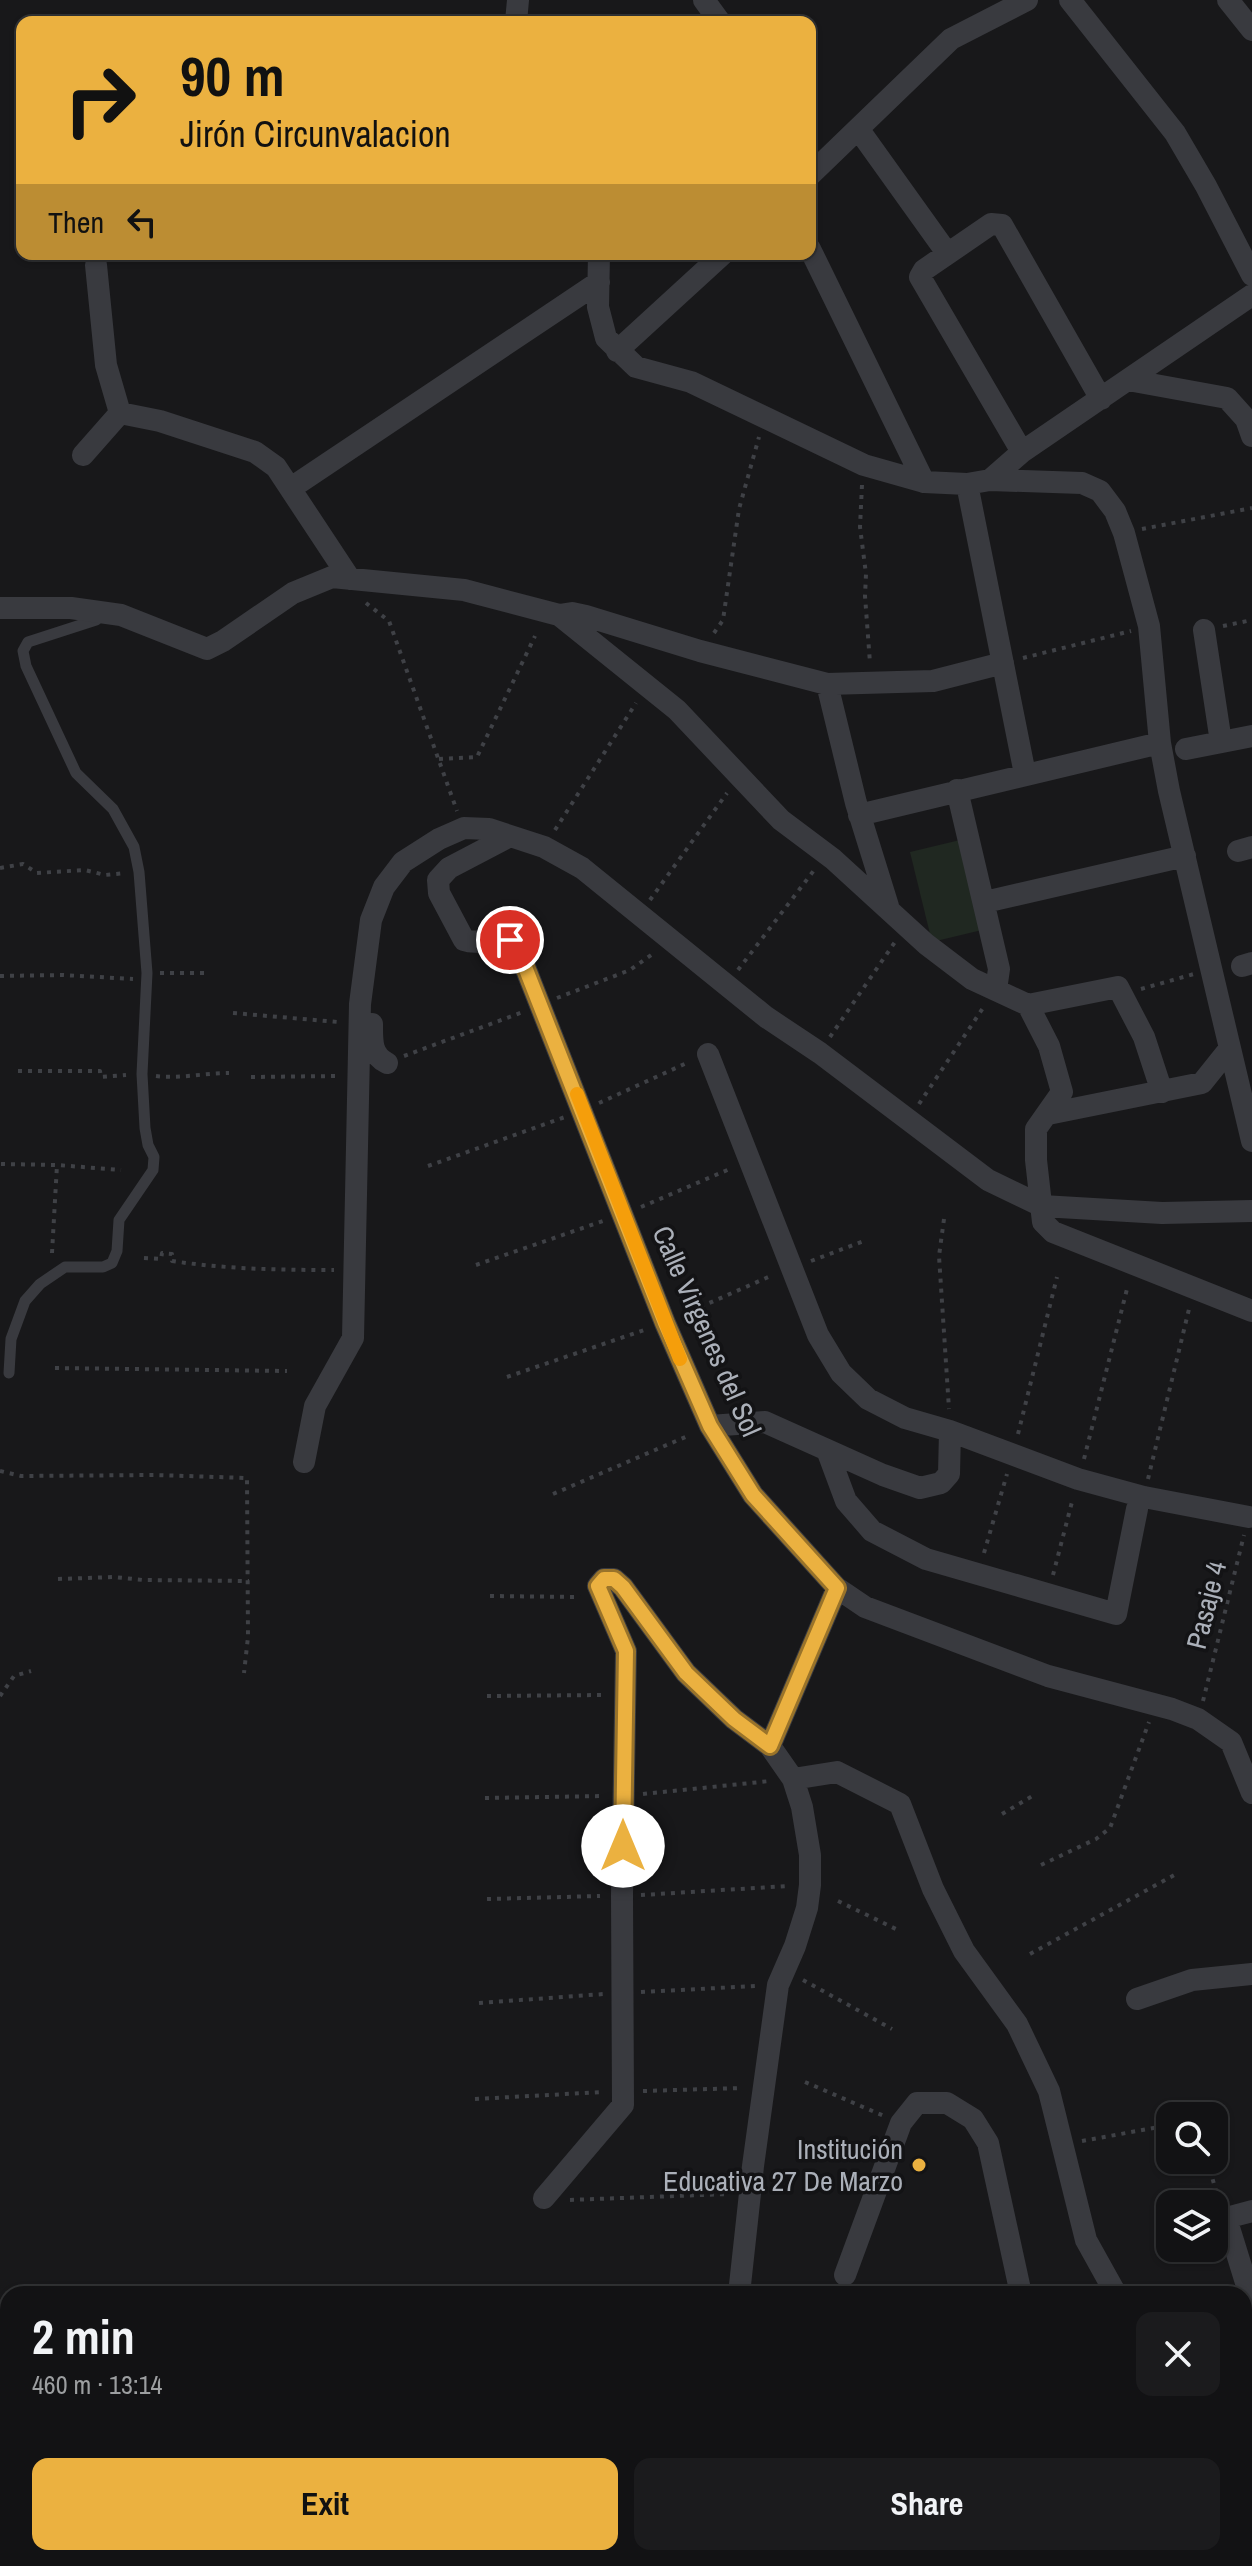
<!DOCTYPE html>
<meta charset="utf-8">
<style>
:root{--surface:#121214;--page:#1b1b1d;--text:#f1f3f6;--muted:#9c9ea0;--line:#313234;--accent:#ebb140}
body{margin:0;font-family:"Archivo Narrow",sans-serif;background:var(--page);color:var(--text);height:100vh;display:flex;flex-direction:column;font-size:30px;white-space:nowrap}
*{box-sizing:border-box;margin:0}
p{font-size:26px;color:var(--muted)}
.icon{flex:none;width:44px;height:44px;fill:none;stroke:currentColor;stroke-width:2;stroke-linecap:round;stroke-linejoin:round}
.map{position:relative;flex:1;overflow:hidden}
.drawer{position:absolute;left:0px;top:2286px;width:1252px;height:280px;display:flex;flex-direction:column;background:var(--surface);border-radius:24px 24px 0 0;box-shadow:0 2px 6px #0004,0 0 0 2px var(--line)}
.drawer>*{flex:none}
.top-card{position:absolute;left:16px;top:16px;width:800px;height:244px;border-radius:16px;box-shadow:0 2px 6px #0004,0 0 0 2px var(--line);background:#ebb140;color:#111;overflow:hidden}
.fabs{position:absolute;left:1156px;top:2102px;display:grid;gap:16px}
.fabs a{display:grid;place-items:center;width:72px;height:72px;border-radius:16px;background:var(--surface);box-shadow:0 2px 6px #0004,0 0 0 2px var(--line);font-size:40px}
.pin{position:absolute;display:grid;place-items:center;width:68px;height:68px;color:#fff;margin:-34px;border:4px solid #fff;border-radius:50%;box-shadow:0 2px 8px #0007}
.me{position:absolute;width:88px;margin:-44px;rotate:0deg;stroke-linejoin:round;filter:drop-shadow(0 0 6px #0008)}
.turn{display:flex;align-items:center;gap:28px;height:168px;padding:0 32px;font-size:36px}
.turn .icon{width:104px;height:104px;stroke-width:2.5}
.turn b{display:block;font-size:56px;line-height:68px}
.then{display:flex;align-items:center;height:76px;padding:0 32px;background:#0003;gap:16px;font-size:30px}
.round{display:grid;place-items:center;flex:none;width:84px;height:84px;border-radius:16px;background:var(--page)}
.summary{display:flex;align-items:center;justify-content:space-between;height:136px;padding:0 32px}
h1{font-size:48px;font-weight:700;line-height:60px}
.button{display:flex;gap:16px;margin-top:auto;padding:16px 32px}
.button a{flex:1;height:92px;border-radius:16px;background:var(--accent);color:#111;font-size:32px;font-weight:700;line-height:92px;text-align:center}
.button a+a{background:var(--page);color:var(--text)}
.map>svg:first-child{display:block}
.green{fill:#202821}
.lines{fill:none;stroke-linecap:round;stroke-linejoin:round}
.path{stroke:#3f4146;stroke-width:4;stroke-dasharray:4 6;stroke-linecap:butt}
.lane{stroke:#393a3f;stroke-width:11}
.street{stroke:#393a3f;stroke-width:22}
.route-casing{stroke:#99732a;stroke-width:20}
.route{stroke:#ebb140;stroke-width:14}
.slow{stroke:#f59e0b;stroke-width:14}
.poi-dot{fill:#ebb140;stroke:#131315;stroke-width:3}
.labels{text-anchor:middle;stroke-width:7;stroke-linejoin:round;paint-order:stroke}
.street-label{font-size:28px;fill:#abb0b9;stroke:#131315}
.poi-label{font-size:28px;fill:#abb0b9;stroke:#131315;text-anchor:end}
</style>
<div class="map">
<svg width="1252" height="2566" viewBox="0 0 1252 2566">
<rect width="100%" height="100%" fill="#18181a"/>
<path class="green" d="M960,840L982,930L932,942L910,852Z"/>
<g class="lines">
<path class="path" d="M862,485L860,527L866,574L865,596L870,663
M1142,529L1252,508
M366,603L389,621L457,811
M1223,626L1252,620
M714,633L723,620L739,509L759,437
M1023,658L1131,631
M439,759L477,757L535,636
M555,830L636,703
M0,868L23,864L37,873L85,870L105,875L126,873
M650,900L727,793
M738,970L815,869
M160,973H205
M0,976L63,975L133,979
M1141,989L1194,974
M557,998L630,970L654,953
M233,1013L338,1022
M830,1037L895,942
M404,1056L523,1012
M18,1071H100L101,1077L126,1075
M156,1076C180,1079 204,1073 229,1073
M251,1077L337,1076
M599,1103L689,1062
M919,1104L985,1005
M1,1164L57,1165L121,1170
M428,1166L565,1117
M641,1207L732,1168
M944,1219L939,1256L949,1409
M52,1253L57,1165
M144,1258L161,1259L162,1253L172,1254V1261C226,1269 279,1270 334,1270
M811,1261L864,1241
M476,1265L603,1221
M682,1315L773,1275
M55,1368L287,1371
M507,1377L644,1330
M1018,1434L1057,1277
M1084,1459L1128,1285
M0,1471L21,1476L155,1475L247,1478L248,1637L244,1673
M1148,1479L1189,1309
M553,1494L690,1435
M984,1553L1007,1474
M1053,1575L1073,1498
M58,1579L114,1577L143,1580L249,1581
M490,1596L580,1597
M0,1696L14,1676L31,1671
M487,1696L604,1695
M1203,1701L1244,1535
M643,1794L770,1781
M485,1798L603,1796
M1002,1814L1034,1795
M1041,1865L1096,1839L1110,1828L1149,1722
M641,1895L788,1886
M487,1899L600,1896
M838,1901L898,1930
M1030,1954L1178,1873
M803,1980L892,2029
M641,1992L756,1986
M479,2003L604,1994
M805,2082L884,2116
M643,2091L742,2088
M475,2099L603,2092
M1082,2141L1170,2125
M1207,2160L1219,2201
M570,2200L729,2194
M321,2558L323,2566
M427,2558L430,2566
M523,2558L531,2566
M649,2558L657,2566"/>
<path class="lane" d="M9,1373L11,1339L25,1301L40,1284L65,1267H103L112,1263L117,1251L119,1220L153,1170L154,1157L148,1145L145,1128L142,1074L147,973L139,872L134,847L113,809L76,773L26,666L23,651L28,642L96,620L100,616"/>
<path class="street" d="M704,0L720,22
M1070,0L1175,133L1206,186L1252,275
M1228,0L1252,30
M516,22L518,0
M859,130L947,253
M810,175L951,39L1027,0
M810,249L924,482
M599,254L598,307L606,338L636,367L691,382L864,465L924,482L967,484L990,480L1082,483L1100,491L1115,511L1124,533L1149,626L1160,743L1169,791L1252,1141
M96,265L106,365L120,413
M617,351L723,254
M1128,380L1227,398L1246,419L1252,436
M1022,452L920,277L924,270L991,224L1002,225L1101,399
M83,455L120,413L160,421L255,452L276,467L350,579
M990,480L1022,452L1252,295
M967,484L1025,774
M291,488L599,282
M0,608H71L121,615L207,649L223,641L293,593L332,577L464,590L559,615L677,710L781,820L833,859L926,944L972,979L1028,1005L1049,1046L1062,1092L1036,1129V1160L1043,1222L1053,1232L1252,1311
M559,615L572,613L586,616L700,651L827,684L933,681L1003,663
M1204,630L1221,742
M827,684L856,803L888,906
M1186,749L1252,736
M957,790L999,969L996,990
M859,815L1160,743
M510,836L449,868L438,880L439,893L464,940C482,946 499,933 516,944L665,1323L710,1426L753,1495L837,1588L865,1607L1048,1676L1172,1709L1198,1719L1231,1742L1252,1793
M1238,851L1252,847
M985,902L1185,856
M1242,966L1252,963
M1028,1005L1118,987L1144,1037L1162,1092
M372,1024C372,1041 371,1055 387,1063
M708,1054L818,1335L841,1373L868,1399L905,1418L950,1431L1078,1479L1144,1497L1249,1517
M1048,1114L1202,1083L1230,1048
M710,1426L765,1422L883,1475L920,1488L941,1483L949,1474L950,1431
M827,1450L846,1501L872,1531L926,1559L1116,1614L1137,1509
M304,1462L315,1406L353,1338L360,1004L371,920L384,887L403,862L439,839L464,828L489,829L544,847L582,868L766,1017L820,1053L988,1180L1042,1206L1162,1213L1252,1211
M770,1746L837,1588
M793,1779L837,1772L900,1804L933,1889L964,1951L1017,2024L1049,2091L1086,2240L1116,2294
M1137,1999L1192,1980L1252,1974
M544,2198L623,2105L622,1896L626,1651L598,1586L604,1579H614L623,1587L686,1673L734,1719L770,1746L793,1779L802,1807L810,1855V1885L807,1908L795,1946L778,1985L753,2166L739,2294
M1252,2211L1226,2218L1252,2302
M845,2275L901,2123L917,2103H947L973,2119L988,2143L1021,2294
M1244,2463L1252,2461
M810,2558L814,2566
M929,2558V2566
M1058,2558L1060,2566"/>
</g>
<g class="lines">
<defs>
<path id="route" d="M510,940L516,944L665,1323L710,1426L753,1495L837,1588L770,1746L734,1719L686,1673L623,1587L614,1579H604L598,1586L626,1651L623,1846"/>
</defs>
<use href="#route" class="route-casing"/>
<use href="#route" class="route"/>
<path class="slow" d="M577,1094L680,1359"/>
</g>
<circle class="poi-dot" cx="919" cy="2165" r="8"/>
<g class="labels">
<g class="street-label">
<text transform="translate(707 1331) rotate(66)" y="10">Calle Virgenes del Sol</text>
<text transform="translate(1206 1605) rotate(-76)" y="10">Pasaje 4</text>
</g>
<g class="poi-label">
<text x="903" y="2159">Institución<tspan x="903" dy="32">Educativa 27 De Marzo</tspan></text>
</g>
</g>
</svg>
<div class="fabs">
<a><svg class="icon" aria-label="search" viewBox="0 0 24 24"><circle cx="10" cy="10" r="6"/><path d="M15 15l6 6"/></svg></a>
<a><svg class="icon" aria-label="layers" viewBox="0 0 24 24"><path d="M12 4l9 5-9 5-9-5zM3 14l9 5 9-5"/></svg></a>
</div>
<div class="pin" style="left:510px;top:940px;background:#d93025"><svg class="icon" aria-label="arrive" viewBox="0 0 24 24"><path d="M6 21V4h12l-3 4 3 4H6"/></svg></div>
<svg class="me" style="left:623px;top:1846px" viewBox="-20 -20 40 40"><circle r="19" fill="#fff"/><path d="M0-13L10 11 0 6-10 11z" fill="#ebb140"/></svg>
<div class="top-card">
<div class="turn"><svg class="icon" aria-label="right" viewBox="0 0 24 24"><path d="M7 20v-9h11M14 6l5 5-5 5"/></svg><div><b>90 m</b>Jirón Circunvalacion</div></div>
<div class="then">Then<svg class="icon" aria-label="left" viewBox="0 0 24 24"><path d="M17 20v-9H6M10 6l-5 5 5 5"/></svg></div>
</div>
<section class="drawer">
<div class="summary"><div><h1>2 min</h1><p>460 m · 13:14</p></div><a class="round"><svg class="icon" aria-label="close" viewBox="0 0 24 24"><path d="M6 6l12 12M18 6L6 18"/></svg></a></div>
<div class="button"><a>Exit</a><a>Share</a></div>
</section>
</div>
